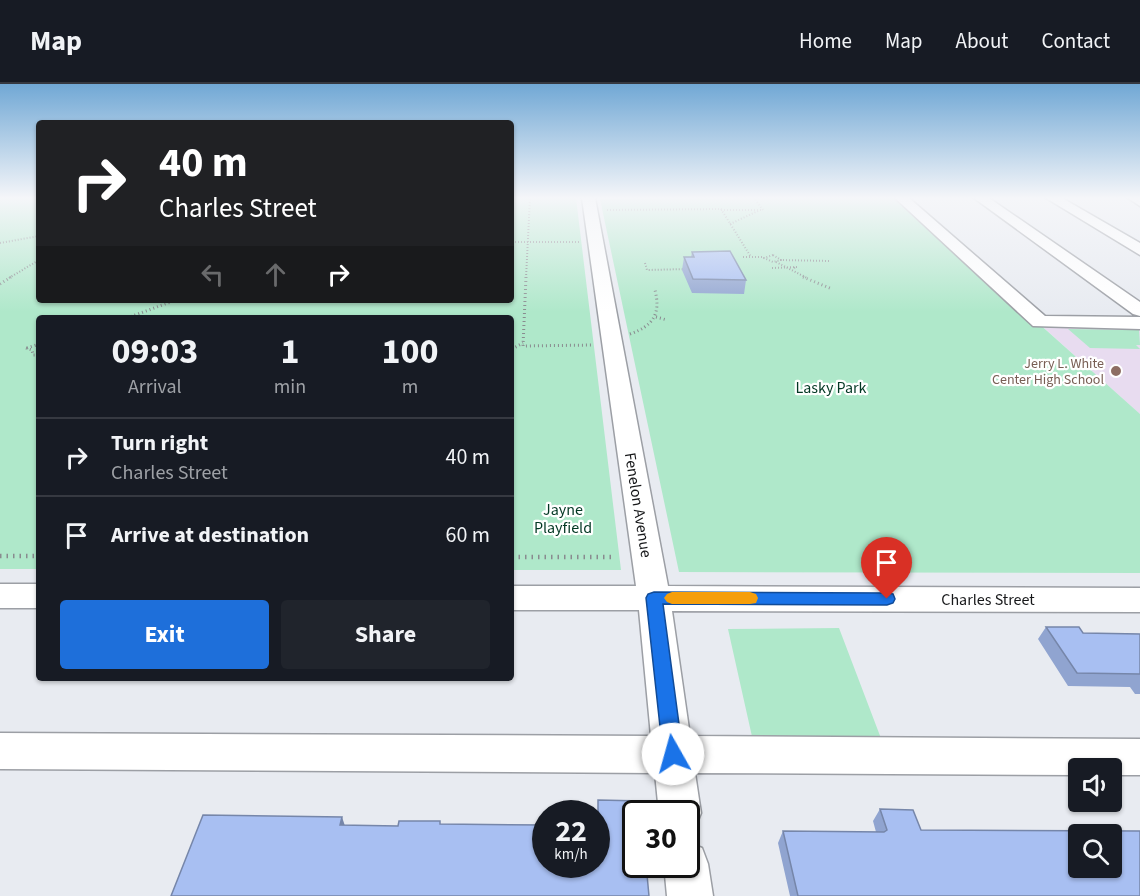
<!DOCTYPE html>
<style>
:root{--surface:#171b24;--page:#20242c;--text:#f1f3f6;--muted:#9ea1a6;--line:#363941;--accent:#1e6fda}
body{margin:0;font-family:"Source Sans 3",sans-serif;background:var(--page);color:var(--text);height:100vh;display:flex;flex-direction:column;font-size:22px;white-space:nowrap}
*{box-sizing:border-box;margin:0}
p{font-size:20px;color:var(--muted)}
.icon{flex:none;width:33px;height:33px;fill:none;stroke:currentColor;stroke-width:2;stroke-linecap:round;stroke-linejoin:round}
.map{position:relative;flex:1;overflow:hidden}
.panel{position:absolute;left:36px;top:231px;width:478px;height:366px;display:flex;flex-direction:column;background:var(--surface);border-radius:6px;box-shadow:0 2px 4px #0004}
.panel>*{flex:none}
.banner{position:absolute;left:36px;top:36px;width:478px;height:183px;border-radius:6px;box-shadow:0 2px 4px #0004;background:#202124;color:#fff;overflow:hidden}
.buttons{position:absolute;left:1068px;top:674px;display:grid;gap:12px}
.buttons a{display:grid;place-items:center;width:54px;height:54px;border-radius:6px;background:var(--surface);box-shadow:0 2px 4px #0004;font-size:30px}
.speed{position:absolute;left:532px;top:716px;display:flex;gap:12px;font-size:30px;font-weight:700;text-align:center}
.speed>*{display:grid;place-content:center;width:78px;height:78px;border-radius:50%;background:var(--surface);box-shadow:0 2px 4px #0004;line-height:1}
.speed small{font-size:15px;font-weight:400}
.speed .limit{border:3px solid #111;border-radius:9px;background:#fff;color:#111}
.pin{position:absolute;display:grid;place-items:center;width:51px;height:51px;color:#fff;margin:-62px -26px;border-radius:50% 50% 50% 0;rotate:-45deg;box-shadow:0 0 6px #0007}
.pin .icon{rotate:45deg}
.me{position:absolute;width:66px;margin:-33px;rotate:353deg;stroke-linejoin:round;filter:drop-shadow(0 0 4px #0008)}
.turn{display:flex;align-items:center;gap:21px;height:126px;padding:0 24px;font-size:27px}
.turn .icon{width:78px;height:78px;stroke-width:2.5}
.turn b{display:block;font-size:42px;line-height:51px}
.lanes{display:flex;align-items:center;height:57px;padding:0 24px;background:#0003;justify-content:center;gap:30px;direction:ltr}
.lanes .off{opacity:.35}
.eta{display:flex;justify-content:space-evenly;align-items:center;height:102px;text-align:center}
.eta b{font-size:36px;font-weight:700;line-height:42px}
.primary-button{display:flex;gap:12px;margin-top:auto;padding:12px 24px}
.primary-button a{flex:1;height:69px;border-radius:6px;background:var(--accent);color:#fff;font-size:24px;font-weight:700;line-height:69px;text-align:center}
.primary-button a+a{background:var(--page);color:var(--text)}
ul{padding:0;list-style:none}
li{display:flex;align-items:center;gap:18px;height:78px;padding:0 24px;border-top:2px solid var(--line)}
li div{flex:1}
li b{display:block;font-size:22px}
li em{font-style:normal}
header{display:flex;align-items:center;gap:36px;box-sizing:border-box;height:84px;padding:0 30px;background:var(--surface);border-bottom:2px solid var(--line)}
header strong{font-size:28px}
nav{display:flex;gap:33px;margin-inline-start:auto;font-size:21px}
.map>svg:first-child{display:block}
.education{fill:#e8dcf0}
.green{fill:#afe8ca}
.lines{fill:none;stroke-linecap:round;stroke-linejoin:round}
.minor-casing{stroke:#9c9fa5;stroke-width:3}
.path-far2{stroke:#898b8f;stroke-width:2;stroke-dasharray:1 2;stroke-linecap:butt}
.path-far1{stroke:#898b8f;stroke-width:3;stroke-dasharray:1 3;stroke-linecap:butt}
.path{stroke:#898b8f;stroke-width:4.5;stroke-dasharray:1.5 5;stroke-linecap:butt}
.minor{fill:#fff;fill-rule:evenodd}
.wall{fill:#90a4d0}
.shaded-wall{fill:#7686a9}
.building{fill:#a8bff2;stroke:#7686a9;stroke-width:1.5;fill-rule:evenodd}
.route{fill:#1a73e8;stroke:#114b97;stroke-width:1.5}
.slow{fill:#f59e0b}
.education-dot{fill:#8d6e63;stroke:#fff;stroke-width:2}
.labels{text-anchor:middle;stroke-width:4.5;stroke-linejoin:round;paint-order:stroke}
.far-education-label{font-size:14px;fill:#785e54;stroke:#fff;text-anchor:end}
.park-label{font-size:16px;fill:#033824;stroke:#fff}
.street-label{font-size:16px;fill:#17181a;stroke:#fff}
</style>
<header>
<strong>Map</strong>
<nav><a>Home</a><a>Map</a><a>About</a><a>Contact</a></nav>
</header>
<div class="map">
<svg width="1140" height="812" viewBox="0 0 1140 812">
<rect width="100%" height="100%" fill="#e8ebf1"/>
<path class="education" d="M1043,243H1140V330Z"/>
<path class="green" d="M0,114H39V216H512V114H576L621,486H512V234H39V485H0Z
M898,114L1140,330V489L679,488L600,115Z
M1068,245L1139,246L1140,261H1136L1140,265L1090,264Z
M839,544L882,657H753L728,545Z"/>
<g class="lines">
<defs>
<path id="minor" d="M582,114H595L668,502L1140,504V528L672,527L690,652L1140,655V691H1112V684H1078V691L695,689L701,729L695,744L687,747V729H659L655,689L0,685V649L651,652L639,526H512V502H636Z
M895,114H909L1045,232L1140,233V245L1033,242Z
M974,114H989L1140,218V232L1133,230Z
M1046,114H1062L1140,159V171Z
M1128,114H1140V122Z
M0,500H39V524H0Z
M687,758L702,764L708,780L713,812H667L664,780H687Z"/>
</defs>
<use href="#minor" class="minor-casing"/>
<path class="path-far2" d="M607,126L721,125L751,173
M721,126H763L754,114
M730,140L758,127
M512,158H580
M0,159L39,152
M773,171L781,176L773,178L764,174Z
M743,173H764
M780,176L830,177
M776,178L807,194
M645,179L647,186L687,185
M772,184L797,183L794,184
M9,194L39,176
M526,194L530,114"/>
<path class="path-far1" d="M526,193L523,262L593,261
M803,193L832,205
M0,200L11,193
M656,233L667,236
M127,234L176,216
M630,250C653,242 661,230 655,206
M26,264L32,266L33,271H39
M27,264L39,260
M512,265L523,259"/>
<path class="path" d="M0,472H39
M512,473H612"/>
<use href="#minor" class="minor"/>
</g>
<path class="wall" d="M692,168L746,196L744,210L692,209L682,186L684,173H691Z
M1046,543L1083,549L1140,550V610H1135L1130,603L1068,602L1038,555Z
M880,725L921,746L1140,812H790L778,759L783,747L876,748L873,737Z"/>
<path class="shaded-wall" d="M342,733L346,745L340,741Z"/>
<path class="building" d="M730,167L746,196L693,195L684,173H694L692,168Z
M1046,543H1079L1083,549L1140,550V590L1077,589Z
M598,716L642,717L643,729H636V780H646L649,812H171L203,731L342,733L340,741L398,742L399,737H440V740L546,741V780H597V741H598Z
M880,725L913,726L921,746L1140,747V812H798L783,747L884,748L887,746ZM1078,750H1112V783H1078Z"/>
<linearGradient id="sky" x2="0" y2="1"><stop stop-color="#71a8d5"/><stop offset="0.5" stop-color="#f5f6f9"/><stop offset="1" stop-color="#f5f6f9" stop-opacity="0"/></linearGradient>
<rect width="1140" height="228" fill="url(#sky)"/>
<path class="route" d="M654,508L887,509L893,510L895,515L893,519L887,521L663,520L683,670L680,676L673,679L666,676L663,670L646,514L648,510Z"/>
<path class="slow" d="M672,508H750L756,510L758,514L756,519L750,520H672L667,518L664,514L667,510Z"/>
<circle class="education-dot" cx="1116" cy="287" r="6"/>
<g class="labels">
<g class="far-education-label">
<text x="1104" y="284">Jerry L. White<tspan x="1104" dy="16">Center High School</tspan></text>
</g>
<g class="park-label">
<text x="831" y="309">Lasky Park</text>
<text x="563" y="431">Jayne<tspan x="563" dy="18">Playfield</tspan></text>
</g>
<g class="street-label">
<text transform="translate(639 421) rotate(81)" y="6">Fenelon Avenue</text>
<text x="988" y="521">Charles Street</text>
</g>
</g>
</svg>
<div class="buttons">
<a><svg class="icon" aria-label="sound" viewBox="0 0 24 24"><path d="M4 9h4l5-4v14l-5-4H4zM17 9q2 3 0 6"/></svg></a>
<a><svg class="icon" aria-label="search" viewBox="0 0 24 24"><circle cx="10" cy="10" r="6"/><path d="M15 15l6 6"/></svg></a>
</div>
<div class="speed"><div>22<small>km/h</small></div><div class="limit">30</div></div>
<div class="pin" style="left:887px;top:515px;background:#d93025"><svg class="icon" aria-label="arrive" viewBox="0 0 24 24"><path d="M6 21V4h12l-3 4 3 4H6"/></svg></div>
<svg class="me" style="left:673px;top:670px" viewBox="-20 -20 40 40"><circle r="19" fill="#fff"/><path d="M0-13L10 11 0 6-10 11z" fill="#1a73e8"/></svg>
<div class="banner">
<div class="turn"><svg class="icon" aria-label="right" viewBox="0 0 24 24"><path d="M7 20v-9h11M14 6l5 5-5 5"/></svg><div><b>40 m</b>Charles Street</div></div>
<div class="lanes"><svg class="icon off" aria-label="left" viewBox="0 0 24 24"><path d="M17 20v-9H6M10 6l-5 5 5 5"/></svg><svg class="icon off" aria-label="ahead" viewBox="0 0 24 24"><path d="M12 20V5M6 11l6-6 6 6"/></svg><svg class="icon" aria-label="right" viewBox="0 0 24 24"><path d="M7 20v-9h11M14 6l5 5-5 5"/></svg></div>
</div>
<section class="panel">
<div class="eta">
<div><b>09:03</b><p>Arrival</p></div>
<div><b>1</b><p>min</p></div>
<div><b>100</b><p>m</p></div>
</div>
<ul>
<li><svg class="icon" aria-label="right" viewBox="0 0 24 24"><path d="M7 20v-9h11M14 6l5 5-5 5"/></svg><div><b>Turn right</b><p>Charles Street</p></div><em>40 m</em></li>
<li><svg class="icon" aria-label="arrive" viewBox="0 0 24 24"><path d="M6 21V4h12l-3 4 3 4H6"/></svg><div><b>Arrive at destination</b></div><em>60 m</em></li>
</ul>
<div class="primary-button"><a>Exit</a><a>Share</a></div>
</section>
</div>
